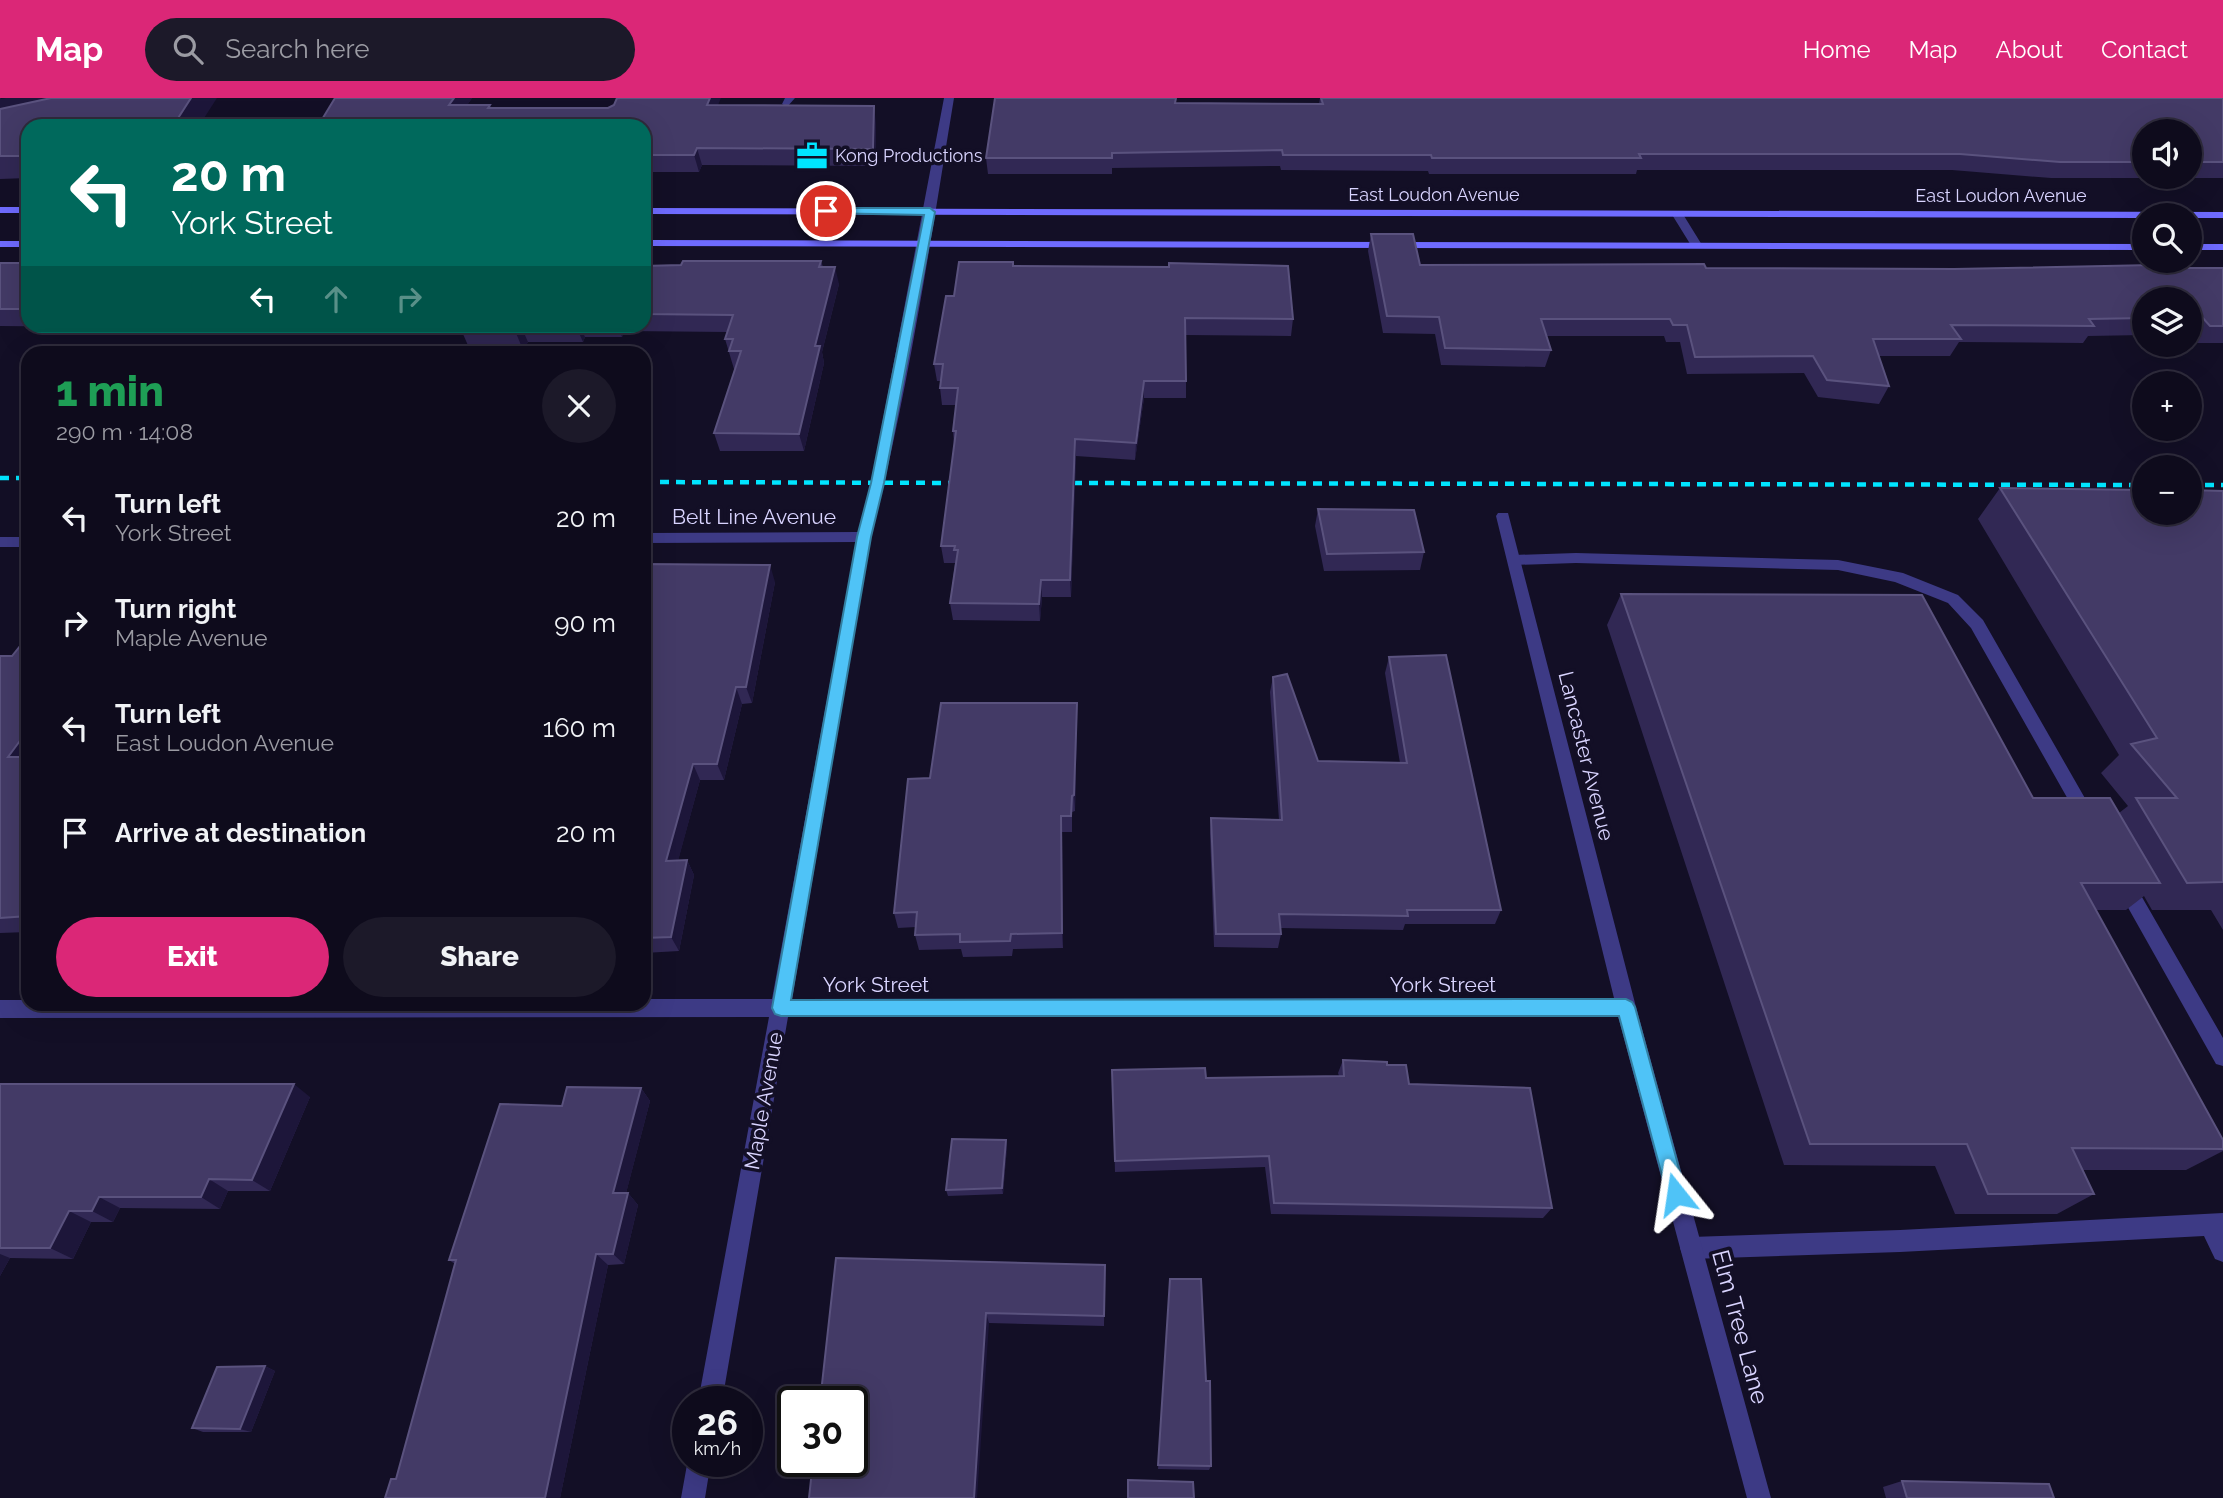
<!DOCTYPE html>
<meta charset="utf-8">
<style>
:root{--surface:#0e0b1c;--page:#1c1929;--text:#f1f3f6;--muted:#9b9ba3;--line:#2e2b3b;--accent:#db2777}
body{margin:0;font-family:Raleway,sans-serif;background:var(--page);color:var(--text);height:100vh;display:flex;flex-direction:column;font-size:26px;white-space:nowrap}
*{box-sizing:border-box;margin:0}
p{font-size:23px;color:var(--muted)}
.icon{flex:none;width:38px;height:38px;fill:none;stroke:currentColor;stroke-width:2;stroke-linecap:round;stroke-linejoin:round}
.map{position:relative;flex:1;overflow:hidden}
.details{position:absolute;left:21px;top:248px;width:630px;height:665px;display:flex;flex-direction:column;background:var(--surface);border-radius:21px;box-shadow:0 7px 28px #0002,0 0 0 2px var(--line)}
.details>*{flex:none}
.top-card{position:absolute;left:21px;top:21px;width:630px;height:214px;border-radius:21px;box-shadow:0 7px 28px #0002,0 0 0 2px var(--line);background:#00695c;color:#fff;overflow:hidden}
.tools{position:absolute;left:2132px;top:21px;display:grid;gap:14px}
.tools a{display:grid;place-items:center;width:70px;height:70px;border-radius:50%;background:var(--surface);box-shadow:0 7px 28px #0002,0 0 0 2px var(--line);font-size:35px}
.speed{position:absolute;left:672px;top:1288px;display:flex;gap:14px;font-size:35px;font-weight:700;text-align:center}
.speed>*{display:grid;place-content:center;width:91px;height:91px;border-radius:50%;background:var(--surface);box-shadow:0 7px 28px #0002,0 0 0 2px var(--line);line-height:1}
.speed small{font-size:18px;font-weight:400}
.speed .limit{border:4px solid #111;border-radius:10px;background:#fff;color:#111}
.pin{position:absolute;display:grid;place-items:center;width:60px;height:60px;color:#fff;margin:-30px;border:4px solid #fff;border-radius:50%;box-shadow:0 2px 7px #0007}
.me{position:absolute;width:77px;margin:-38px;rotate:345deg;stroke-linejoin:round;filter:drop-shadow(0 0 5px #0008)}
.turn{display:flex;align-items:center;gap:24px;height:147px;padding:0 35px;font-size:32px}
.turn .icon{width:91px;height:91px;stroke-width:2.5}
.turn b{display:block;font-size:49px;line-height:60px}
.lanes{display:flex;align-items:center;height:66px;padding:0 35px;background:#0003;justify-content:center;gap:35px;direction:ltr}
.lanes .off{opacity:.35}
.round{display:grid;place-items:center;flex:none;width:74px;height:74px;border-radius:37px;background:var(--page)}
.head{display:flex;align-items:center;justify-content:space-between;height:119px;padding:0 35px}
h1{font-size:42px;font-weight:800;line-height:52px;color:#1e9e55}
.cta{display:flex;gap:14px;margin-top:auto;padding:14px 35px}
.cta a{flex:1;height:80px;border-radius:42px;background:var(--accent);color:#fff;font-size:28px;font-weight:800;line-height:80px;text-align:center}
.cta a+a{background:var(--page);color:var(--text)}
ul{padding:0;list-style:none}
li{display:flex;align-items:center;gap:21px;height:105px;padding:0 35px}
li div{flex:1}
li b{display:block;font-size:26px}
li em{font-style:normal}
header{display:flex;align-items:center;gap:42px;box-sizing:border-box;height:98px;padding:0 35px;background:var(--accent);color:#fff}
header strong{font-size:33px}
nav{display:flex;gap:38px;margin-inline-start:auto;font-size:24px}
.search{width:490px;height:63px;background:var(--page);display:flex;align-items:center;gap:18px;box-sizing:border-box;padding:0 24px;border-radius:38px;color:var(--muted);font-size:26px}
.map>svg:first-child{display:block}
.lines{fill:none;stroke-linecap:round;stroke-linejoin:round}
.service{fill:#3d3a85;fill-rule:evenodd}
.minor{fill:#3d3a85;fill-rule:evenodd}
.secondary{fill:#6f6bff;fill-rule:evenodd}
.rail{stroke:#00e5ff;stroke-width:4.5;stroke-dasharray:9 7;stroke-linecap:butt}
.wall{fill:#312854;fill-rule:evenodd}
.shaded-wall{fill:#1d163a}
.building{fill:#433a66;stroke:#5a527e;stroke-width:2}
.route{fill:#4fc3f7;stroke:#337fa1;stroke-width:2}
.labels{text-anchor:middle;stroke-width:7;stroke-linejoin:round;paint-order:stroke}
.far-poi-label{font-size:18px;fill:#d9d4ff;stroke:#130f26;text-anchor:start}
.far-street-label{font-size:18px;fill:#d9d4ff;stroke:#130f26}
.street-label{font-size:21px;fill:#d9d4ff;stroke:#130f26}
.near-street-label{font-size:24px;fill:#d9d4ff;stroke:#130f26}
</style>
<header>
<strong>Map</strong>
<div class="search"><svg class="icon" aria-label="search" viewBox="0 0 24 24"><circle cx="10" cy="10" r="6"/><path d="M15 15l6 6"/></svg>Search here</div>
<nav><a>Home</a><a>Map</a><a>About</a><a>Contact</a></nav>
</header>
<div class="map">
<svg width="2223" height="1400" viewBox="0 0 2223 1400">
<rect width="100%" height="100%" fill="#130f26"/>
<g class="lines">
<path class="service" d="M785,0H795L787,9L782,6Z
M1576,455L1838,462L1903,475L1958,497L1983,522L2094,716L2097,721L2094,726H2082L1971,530L1948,505L1895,484L1838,472L1576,465L1514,467L1507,462L1514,457Z
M2124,777L2131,780L2223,940V968L2216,966L2117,790L2115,785L2117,780Z
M2223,1115V1164L2215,1161L2204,1138L1900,1154L1691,1161L1683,1158L1680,1150L1683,1142L1691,1139L1900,1132Z"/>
<path class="minor" d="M944,0H954C930,146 908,295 871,439L792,901L1614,900L1496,418L1498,415H1508L1636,909L1771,1400H1747L1618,918L788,919L722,1304H698L769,919L0,920V902H28V906H644V901H772L856,444L644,445V435L858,434L871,385Z
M1673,113H1681L1702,147L1700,149H1692L1671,115Z
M0,439H28V449H0Z
M688,1361V1363H711L705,1400H681Z"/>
<path class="secondary" d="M0,109H28V115H0Z
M644,110L2223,114V120H2189V117H2144V120L644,116Z
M644,142L2144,146V152L644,148Z
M0,143H28V149H0Z
M2189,146H2223V152H2189Z"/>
<path class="rail" d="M0,380H28
M644,384L969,385
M1057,385L2144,387
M2189,387H2223"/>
</g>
<path class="wall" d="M0,0L28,28V80L0,81Z
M472,0L467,7H490L491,10H608L718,8L876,25L875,68L702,67L699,74H644V28H318Z
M1320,0H2223V80H2051L1952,72H1637L1636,76H1429L1428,73L1281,72L1280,68L1112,70V76H988L986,60L1176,5L1319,6ZM2144,33H2189V79H2144Z
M1371,136L1420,167L1706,170H2223V245H2196L2189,237V201H2144V237L2088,238L2083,245L1959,244L1950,258H1879L1889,288L1879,306L1818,299L1804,275L1687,276L1680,244H1666L1664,238H1546L1551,252L1545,269L1441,267L1435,236L1383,235L1368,153Z
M821,163L823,169L839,186L822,254L824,265L804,353H720L714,335L735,271H734L725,241L728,234L625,233L622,239H585L583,244H528L523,252H470L463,236L285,232L282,228H644V168Z
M0,165H28V228H181L173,237L107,236L102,229L0,228Z
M1013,168L1293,221L1291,238L1185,237L1186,283V300H1144L1135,362L1076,358L1071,499H1042L1040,523L953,522L950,505L955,465H944L941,448L954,346L953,333L956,307H942L940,290L941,283H937L934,266L954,198Z
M2000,390L2223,393V832L2211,812H2152L2144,798L2126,812H2096L2223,1042V1053L2186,1072H2083L2094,1096L2057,1116H1955L1935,1068L1784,1067L1607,527L1621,496L2033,700L2119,715L2128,708L2101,675L2119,657L1978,421Z
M1318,411L1424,454L1420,472L1324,473L1315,428Z
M644,466L775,484L752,605L742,606L724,682H700L678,762H687L694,777L679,853L644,855Z
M28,538V834L0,835V558H12Z
M1389,559L1501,812L1495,826H1405L1403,832L1280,830L1281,836L1278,850L1214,849L1210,735L1211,720L1279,722L1270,594L1273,579L1318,663L1400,665L1385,575Z
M1077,622L1075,713L1072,714V734H1062L1063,850L1013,851L1012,858L963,859L961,851L919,852L915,837L916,829L898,830L894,815L930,680Z
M1343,962L1387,967L1552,1110L1543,1120L1271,1116L1265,1069L1115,1074L1112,972L1206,980L1339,978L1338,975Z
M0,986L310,999L270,1093H228L220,1111L120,1110L113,1124H91L73,1161L10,1160L0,1178Z
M641,990L650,1003L626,1095H628L638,1107L624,1166L608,1167L560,1400H385L396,1381L455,1166L449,1162L562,1008Z
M1006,1042L1007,1049L1003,1096L948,1098L946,1092Z
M836,1160L1105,1167L1104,1228L989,1225Z
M1170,1181L1211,1368L1209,1372L1158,1371Z
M265,1268L275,1273L251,1334H203L192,1330Z
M1902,1383L2054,1400H1886L1883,1389Z"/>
<path class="shaded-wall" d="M6,0H117L0,26V1Z
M191,0H217L199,28H173Z
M454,0H472L456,24L449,7Z
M710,0H721L711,24L707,7Z
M874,8L876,25L875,68L873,51Z
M697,50L702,67L699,74L694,57Z
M835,169L839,186L822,254L824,265L804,353L799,336L815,248Z
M167,228H181L173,237Z
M521,228L528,244L523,252L516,235Z
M576,228H580L585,239L583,244Z
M618,228H622L625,233L622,239Z
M1144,283V300L1135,362L1136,345Z
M1075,341L1076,358L1071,499L1070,482Z
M770,467L775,484L752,605L746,589Z
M1041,482L1042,499L1040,523L1039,506Z
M736,589L742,606L724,682L717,666Z
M1077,605V622L1075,713L1074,697Z
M28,632V671L8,659Z
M693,666L700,682L674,778L666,763Z
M1061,718L1062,734L1063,850L1062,835Z
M687,762L694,777L679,853L671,839Z
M294,986L310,999L270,1093L252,1082Z
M641,990L650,1003L623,1107L613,1095Z
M1006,1042L1007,1049L1003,1096L1002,1090Z
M209,1081L228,1093L220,1111L201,1099Z
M628,1095L638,1107L624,1166L613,1156Z
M99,1099L120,1110L113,1124L92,1113Z
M69,1113L91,1124L73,1161L50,1150Z
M0,1156L10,1160L0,1178Z
M596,1156L608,1167L560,1400H545Z
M986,1215L989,1225L977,1400H974Z
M265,1268L275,1273L251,1334L240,1331Z"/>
<path class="building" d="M51,0H191L173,28H28V58H0V11Z
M335,0H454L449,7H490L488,10H608L614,7L617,0H710L707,7L874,8L873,51L697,50L694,57H644V28H318Z
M995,0H1176L1175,5L1323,6L1321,0H2223V64H2189V33H2144V64H2060L1960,56H1639L1641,60H1432L1431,57H1283L1282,52L1112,55V60H986Z
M1371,136H1413L1420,167L1704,166L1706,170L1954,171L2153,167L2156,170H2223V228H2210L2202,219L2189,220V201H2144V220L2089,221L2094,228L1951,227L1961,241H1873L1889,288L1827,282L1813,258L1695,259L1687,227H1673L1670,221H1541L1551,252L1445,250L1439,219L1387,218Z
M683,163H821L819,169H835L815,248H820L799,336L714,335L741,253H729L733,241H725L733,217L644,216V168L681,167Z
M959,164H1013V168L1169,169V165L1288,168L1293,221L1185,220L1186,283H1144L1136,345L1075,341L1070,482H1041L1039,506L950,505L958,452H954L955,448H941L956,333H953L958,290H940L943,266H934L946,198H954Z
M0,165H28V211H0Z
M467,228H520L516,235H462Z
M2000,390L2144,392V415H2189V392L2223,393V784L2187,785L2136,700H2177L2131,646L2157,640Z
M1318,411L1414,412L1424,454L1327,456Z
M644,466L770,467L746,589H736L717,666H693L666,763L687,762L671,839L644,840Z
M1621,496L1922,497L2033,700H2110L2160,785H2081L2223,1042V1051L2072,1050L2094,1096H1988L1967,1046H1810Z
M28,538V632L8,659H28V818L0,820V558H12Z
M1446,557L1501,812H1407L1408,818L1279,816L1281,836H1216L1211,720L1282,722L1273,579L1287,576L1318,663L1407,665L1389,559Z
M941,605H1077L1074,697L1072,698L1071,718H1061L1062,835L1011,836L1010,843L960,844V836L915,837L917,814L894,815L908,681L930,680Z
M1343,962L1387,964V967H1406L1409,986L1530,990L1552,1110L1274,1105L1269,1058L1115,1063L1112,972L1205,970L1206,980L1344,978Z
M0,986H294L252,1082L209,1081L201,1099H99L92,1113H69L50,1150H0Z
M567,989L641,990L613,1095H628L613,1156H596L545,1400H385L391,1381H396L456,1162H449L500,1006L562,1008Z
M952,1041L1006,1042L1002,1090L946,1092Z
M836,1160L1105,1167L1104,1218L986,1215L974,1400H809L813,1363H852V1304H820Z
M1170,1181H1201L1206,1283H1210L1211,1368L1158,1367Z
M265,1268L240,1331L192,1330L217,1269Z
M1128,1382L1193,1384L1194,1400H1128Z
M1902,1383L2049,1386L2054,1400H1907Z"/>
<path class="route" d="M826,110H930L935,114L884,385L871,439L791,902L1626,901L1632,904L1635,909L1686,1096L1683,1103L1676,1106L1670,1103L1667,1096L1619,918H781L775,916L772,910L857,439L871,385L924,117L822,115V111Z"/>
<defs>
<symbol id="office-bare" viewBox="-9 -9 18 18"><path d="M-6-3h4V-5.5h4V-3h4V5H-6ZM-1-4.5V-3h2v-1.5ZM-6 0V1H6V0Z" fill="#00e5ff" stroke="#130f26" stroke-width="2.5" paint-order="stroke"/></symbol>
</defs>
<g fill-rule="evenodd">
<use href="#office-bare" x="790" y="36" width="44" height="44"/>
</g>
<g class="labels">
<g class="far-poi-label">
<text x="835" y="64">Kong Productions</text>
</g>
<g class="far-street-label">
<text x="1434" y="103">East Loudon Avenue</text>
<text x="2001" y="104">East Loudon Avenue</text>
</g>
<g class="street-label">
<text x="754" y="426">Belt Line Avenue</text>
<text transform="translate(1586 658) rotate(76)" y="7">Lancaster Avenue</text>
<text x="876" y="894">York Street</text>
<text x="1443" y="894">York Street</text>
<text transform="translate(764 1003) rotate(-80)" y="7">Maple Avenue</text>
</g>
<g class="near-street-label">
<text transform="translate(1740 1229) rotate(75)" y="8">Elm Tree Lane</text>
</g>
</g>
</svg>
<div class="tools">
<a><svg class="icon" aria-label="sound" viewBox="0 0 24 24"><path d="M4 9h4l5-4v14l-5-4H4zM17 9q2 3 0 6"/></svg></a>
<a><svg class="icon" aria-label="search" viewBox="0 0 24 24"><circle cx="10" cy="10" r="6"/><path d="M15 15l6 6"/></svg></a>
<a><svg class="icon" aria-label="layers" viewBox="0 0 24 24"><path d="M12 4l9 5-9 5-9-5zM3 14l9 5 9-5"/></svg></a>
<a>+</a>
<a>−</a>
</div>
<div class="speed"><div>26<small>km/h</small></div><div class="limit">30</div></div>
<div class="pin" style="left:826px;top:113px;background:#d93025"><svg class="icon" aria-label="arrive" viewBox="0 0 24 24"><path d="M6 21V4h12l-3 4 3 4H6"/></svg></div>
<svg class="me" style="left:1676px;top:1096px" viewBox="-20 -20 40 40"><path d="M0-17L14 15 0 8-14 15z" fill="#4fc3f7" stroke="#fff" stroke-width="4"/></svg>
<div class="top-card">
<div class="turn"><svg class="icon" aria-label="left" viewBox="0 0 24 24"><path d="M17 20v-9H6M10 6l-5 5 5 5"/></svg><div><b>20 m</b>York Street</div></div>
<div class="lanes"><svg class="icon" aria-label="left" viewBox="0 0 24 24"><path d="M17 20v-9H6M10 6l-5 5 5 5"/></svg><svg class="icon off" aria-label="ahead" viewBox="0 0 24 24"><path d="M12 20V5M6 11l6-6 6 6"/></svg><svg class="icon off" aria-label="right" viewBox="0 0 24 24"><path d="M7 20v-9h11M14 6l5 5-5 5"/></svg></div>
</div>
<section class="details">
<div class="head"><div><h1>1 min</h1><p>290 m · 14:08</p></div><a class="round"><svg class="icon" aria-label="close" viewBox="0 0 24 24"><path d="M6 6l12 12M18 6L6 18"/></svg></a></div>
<ul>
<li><svg class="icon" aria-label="left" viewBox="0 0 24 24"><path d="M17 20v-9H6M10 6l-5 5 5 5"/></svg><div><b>Turn left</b><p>York Street</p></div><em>20 m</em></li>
<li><svg class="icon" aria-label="right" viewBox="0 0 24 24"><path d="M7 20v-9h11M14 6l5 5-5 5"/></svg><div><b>Turn right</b><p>Maple Avenue</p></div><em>90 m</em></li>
<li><svg class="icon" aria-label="left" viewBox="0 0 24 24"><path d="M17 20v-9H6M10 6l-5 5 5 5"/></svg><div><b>Turn left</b><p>East Loudon Avenue</p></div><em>160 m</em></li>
<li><svg class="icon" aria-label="arrive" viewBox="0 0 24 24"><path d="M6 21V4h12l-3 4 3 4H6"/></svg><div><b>Arrive at destination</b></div><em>20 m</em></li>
</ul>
<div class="cta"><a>Exit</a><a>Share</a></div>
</section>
</div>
